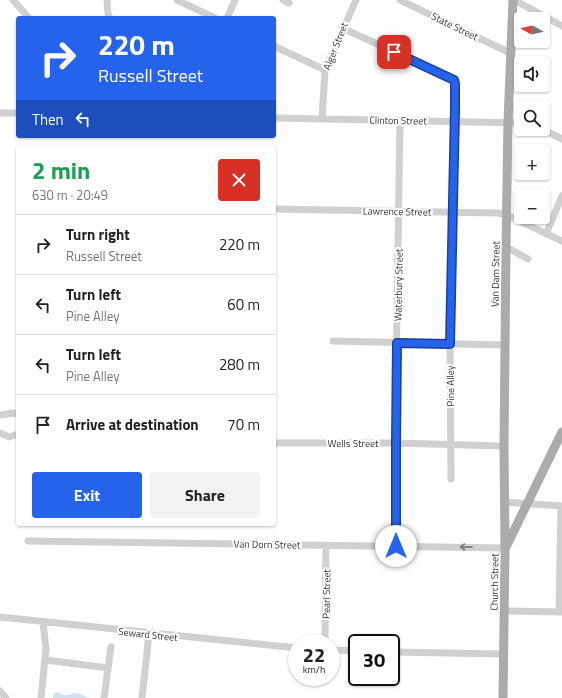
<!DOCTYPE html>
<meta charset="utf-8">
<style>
:root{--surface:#fff;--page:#f2f2f2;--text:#222;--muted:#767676;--line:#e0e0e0;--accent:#2563eb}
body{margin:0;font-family:"Titillium Web",sans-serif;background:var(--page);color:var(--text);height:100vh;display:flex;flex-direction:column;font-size:15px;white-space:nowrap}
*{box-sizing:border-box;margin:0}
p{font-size:13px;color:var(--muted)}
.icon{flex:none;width:22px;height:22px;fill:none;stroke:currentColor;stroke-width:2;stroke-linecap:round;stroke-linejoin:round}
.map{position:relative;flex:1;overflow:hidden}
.details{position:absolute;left:16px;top:146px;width:260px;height:380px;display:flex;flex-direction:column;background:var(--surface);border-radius:4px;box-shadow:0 1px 3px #0004}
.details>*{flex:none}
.top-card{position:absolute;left:16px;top:16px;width:260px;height:122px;border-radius:4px;box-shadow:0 1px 3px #0004;background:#2563eb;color:#fff;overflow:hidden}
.needle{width:26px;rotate:278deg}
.fabs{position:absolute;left:514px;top:12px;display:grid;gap:8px}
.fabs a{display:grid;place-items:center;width:36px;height:36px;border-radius:4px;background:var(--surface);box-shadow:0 1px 3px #0004;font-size:20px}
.speed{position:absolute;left:288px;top:634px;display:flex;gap:8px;font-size:20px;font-weight:700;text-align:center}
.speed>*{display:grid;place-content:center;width:52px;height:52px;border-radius:50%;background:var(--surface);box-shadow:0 1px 3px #0004;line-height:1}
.speed small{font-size:10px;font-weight:400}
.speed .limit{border:2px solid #111;border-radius:6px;background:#fff;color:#111}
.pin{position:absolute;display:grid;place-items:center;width:34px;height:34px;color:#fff;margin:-17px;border-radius:8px;box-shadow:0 2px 6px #0006}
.me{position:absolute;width:44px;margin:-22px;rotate:0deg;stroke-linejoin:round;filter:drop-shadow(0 0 3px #0008)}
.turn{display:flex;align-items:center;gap:14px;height:84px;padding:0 16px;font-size:18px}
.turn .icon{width:52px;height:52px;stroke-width:2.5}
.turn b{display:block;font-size:28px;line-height:34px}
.then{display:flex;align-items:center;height:38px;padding:0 16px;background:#0003;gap:8px;font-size:15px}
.round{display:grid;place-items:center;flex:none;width:42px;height:42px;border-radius:4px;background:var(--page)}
.head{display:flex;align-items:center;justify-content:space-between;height:68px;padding:0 16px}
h1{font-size:24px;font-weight:700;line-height:30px;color:#1e9e55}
.action{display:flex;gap:8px;margin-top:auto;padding:8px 16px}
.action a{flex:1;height:46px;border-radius:4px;background:var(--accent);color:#fff;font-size:16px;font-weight:700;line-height:46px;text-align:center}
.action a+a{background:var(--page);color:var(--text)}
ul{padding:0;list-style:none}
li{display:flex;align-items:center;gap:12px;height:60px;padding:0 16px;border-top:1px solid var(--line)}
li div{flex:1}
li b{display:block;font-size:15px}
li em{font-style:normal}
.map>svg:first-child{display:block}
.water{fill:#cfe2ee}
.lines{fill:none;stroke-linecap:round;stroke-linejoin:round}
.minor{stroke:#d0d0d0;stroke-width:7}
.major{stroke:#ababab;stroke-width:9}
.oneway{stroke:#7a7a7a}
.route-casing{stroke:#184099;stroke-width:10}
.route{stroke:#2563eb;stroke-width:7}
.labels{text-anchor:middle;stroke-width:4;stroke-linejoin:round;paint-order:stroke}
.street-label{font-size:10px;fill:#333;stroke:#fff}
</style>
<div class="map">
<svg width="562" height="698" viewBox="0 0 562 698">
<rect width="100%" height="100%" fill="#fff"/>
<path class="water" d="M57,692L64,695H69L74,693L80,694L89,698H53L54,693Z"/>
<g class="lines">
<path class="minor" d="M13,0L29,18
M107,0L108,14L110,18
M177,0L215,18
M283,0L289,3
M400,0L510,53
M514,0L562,26
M227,18L235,0
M342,28L448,76L454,80L455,84L450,344L451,479
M274,46L325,70
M0,113H18
M274,118L521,123
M322,119L325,70L356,0
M542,129L562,139
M274,209L498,213L507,215L562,241
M546,234L562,196
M506,247L528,259
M333,341L505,345
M0,415L13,413L18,414
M0,433L9,437L18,434
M274,443H395L504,446
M505,502L562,506
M28,541L505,548
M396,546L395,443L400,120
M504,611L562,612
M559,612L561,506
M0,617L297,648
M325,643L326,546
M331,650L357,651
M391,652L504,654
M46,660L108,668
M0,691L6,698
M41,698L46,649L43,622
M104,698L111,647
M142,698L149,634"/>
<path class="major" d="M506,547L562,432
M503,698L505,548L504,446L506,247L508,122L513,0"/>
</g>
<defs><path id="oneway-shaft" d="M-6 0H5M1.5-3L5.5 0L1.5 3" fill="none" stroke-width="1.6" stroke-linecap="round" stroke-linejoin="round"/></defs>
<use class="oneway" href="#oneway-shaft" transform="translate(466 547) rotate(-179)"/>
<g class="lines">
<defs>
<path id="route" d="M394,52L454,80L455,84V109L450,344L397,343L396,443V546"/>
</defs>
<use href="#route" class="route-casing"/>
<use href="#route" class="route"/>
</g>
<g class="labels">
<g class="street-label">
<text transform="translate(455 26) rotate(26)" y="4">State Street</text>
<text transform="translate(335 46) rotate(-68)" y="4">Alger Street</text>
<text transform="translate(398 120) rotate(1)" y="4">Clinton Street</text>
<text transform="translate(397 211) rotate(1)" y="4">Lawrence Street</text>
<text transform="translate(495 274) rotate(-89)" y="4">Van Dam Street</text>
<text transform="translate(398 285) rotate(-89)" y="4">Waterbury Street</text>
<text transform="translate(450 386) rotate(-91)" y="4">Pine Alley</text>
<text x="353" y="447">Wells Street</text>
<text transform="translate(267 544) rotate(1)" y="4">Van Dorn Street</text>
<text transform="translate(494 582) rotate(-89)" y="4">Church Street</text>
<text transform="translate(326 594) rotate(-89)" y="4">Pearl Street</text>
<text transform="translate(148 634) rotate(6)" y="4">Seward Street</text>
</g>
</g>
</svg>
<div class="fabs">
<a><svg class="needle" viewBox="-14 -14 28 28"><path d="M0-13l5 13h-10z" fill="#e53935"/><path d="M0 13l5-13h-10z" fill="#767676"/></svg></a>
<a><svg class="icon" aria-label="sound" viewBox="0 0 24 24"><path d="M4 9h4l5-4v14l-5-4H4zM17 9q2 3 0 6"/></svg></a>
<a><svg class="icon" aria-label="search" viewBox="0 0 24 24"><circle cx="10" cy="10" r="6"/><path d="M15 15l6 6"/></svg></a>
<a>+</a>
<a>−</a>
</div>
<div class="speed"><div>22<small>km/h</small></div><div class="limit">30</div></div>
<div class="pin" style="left:394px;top:52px;background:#d93025"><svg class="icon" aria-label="arrive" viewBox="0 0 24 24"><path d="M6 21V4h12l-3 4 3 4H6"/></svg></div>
<svg class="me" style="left:396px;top:546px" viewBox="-20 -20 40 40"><circle r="19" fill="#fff"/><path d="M0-13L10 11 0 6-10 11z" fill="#2563eb"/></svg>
<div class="top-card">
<div class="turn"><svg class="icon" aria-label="right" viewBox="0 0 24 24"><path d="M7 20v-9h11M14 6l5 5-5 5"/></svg><div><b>220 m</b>Russell Street</div></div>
<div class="then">Then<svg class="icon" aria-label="left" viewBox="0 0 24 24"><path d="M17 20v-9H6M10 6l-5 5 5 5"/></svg></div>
</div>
<section class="details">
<div class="head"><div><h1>2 min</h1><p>630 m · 20:49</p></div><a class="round" style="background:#d93025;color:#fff"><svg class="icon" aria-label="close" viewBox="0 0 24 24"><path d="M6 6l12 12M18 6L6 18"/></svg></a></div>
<ul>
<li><svg class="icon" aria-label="right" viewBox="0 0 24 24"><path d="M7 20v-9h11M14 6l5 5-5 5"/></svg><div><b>Turn right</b><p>Russell Street</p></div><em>220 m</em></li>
<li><svg class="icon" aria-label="left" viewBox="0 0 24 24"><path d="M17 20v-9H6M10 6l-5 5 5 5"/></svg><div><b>Turn left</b><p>Pine Alley</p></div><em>60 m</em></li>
<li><svg class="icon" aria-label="left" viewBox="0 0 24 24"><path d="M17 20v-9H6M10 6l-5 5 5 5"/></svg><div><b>Turn left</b><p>Pine Alley</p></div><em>280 m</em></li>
<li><svg class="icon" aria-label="arrive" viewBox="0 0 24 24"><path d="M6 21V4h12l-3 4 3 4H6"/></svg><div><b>Arrive at destination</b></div><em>70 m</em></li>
</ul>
<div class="action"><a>Exit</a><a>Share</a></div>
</section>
</div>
